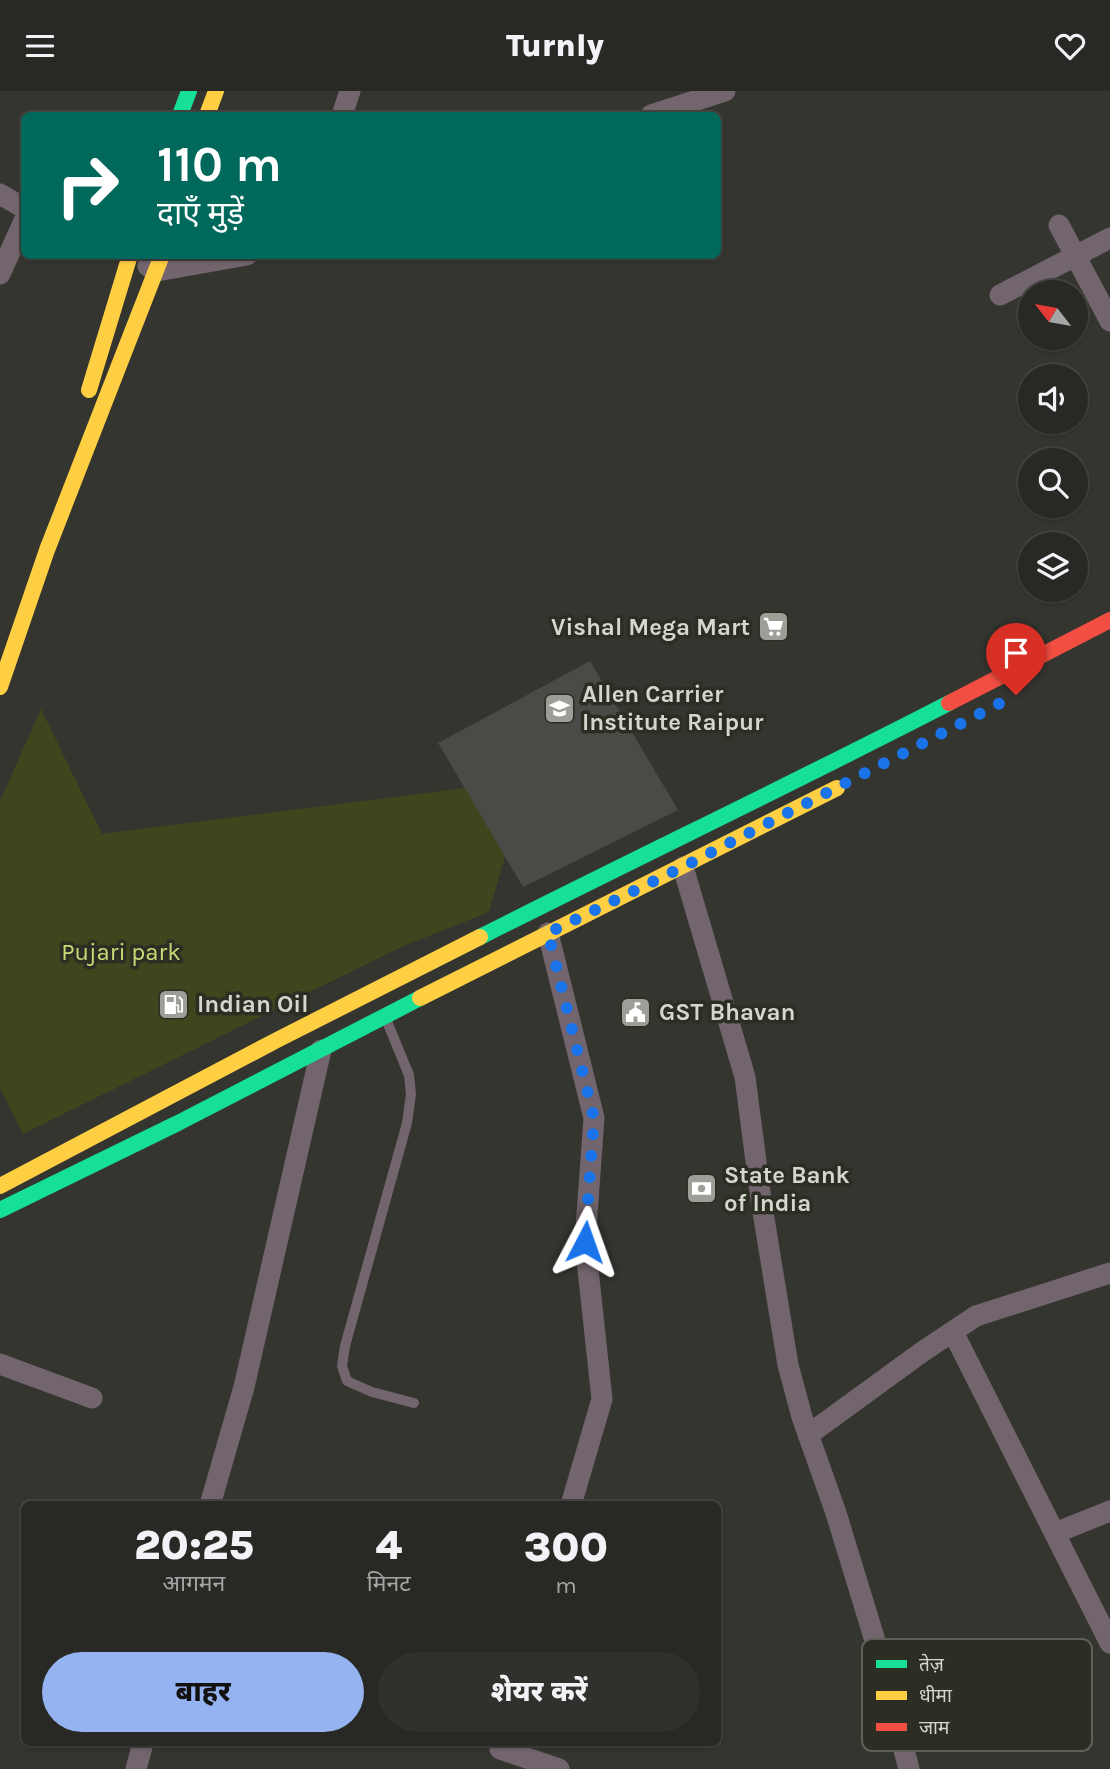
<!DOCTYPE html>
<html lang="hi">
<meta charset="utf-8">
<style>
:root{--surface:#282824;--page:#30302c;--text:#f1f3f6;--muted:#a5a6a6;--line:#444441;--accent:#95b2f1}
body{margin:0;font-family:Karla,"Noto Sans Devanagari",sans-serif;background:var(--page);color:var(--text);height:100vh;display:flex;flex-direction:column;font-size:26px;white-space:nowrap}
*{box-sizing:border-box;margin:0}
p{font-size:23px;color:var(--muted)}
.icon{flex:none;width:38px;height:38px;fill:none;stroke:currentColor;stroke-width:2;stroke-linecap:round;stroke-linejoin:round}
.map{position:relative;flex:1;overflow:hidden}
.sheet{position:absolute;left:21px;top:1410px;width:700px;height:245px;display:flex;flex-direction:column;background:var(--surface);border-radius:10px;box-shadow:0 2px 5px #0004,0 0 0 2px var(--line)}
.sheet>*{flex:none}
.hud{position:absolute;left:21px;top:21px;width:700px;height:147px;border-radius:10px;box-shadow:0 2px 5px #0004,0 0 0 2px var(--line);background:#00695c;color:#fff;overflow:hidden}
.needle{width:46px;rotate:301deg}
.buttons{position:absolute;left:1018px;top:189px;display:grid;gap:14px}
.buttons a{display:grid;place-items:center;width:70px;height:70px;border-radius:50%;background:var(--surface);box-shadow:0 2px 5px #0004,0 0 0 2px var(--line);font-size:35px}
.pin{position:absolute;display:grid;place-items:center;width:60px;height:60px;color:#fff;margin:-72px -30px;border-radius:50% 50% 50% 0;rotate:-45deg;box-shadow:0 0 7px #0007}
.pin .icon{rotate:45deg}
.me{position:absolute;width:77px;margin:-38px;rotate:4deg;stroke-linejoin:round;filter:drop-shadow(0 0 5px #0008)}
.turn{display:flex;align-items:center;gap:24px;height:147px;padding:0 21px;font-size:32px}
.turn .icon{width:91px;height:91px;stroke-width:2.5}
.turn b{display:block;font-size:49px;line-height:60px}
.eta{display:flex;justify-content:space-evenly;align-items:center;height:119px;text-align:center}
.eta b{font-size:42px;font-weight:800;line-height:49px}
.action{display:flex;gap:14px;margin-top:auto;padding:14px 21px}
.action a{flex:1;height:80px;border-radius:42px;background:var(--accent);color:#111;font-size:28px;font-weight:800;line-height:80px;text-align:center}
.action a+a{background:var(--page);color:var(--text)}
header{display:flex;justify-content:space-between;align-items:center;height:91px;padding:0 21px;background:var(--surface);font-size:32px;font-weight:800}
.map>svg:first-child{display:block}
.green{fill:#40451e}
.building{fill:#4a4b46}
.lines{fill:none;stroke-linecap:round;stroke-linejoin:round}
.lane{stroke:#72656d;stroke-width:10}
.street{stroke:#72656d;stroke-width:21}
.fast{stroke:#16e098;stroke-width:16}
.slow{stroke:#ffcf43;stroke-width:16}
.jam{stroke:#f24e42;stroke-width:16}
.route{stroke:#1a73e8;stroke-width:12;stroke-dasharray:0 21.6}
.labels{text-anchor:middle;stroke-width:7;stroke-linejoin:round;paint-order:stroke}
.poi-label{font-size:24px;font-weight:bold;fill:#d5d6cf;stroke:#2c2e23;text-anchor:start}
.park-label{font-size:24px;fill:#ccd876;stroke:#2c2e23}
.key{fill:#2c2e23;stroke:#5f6057;stroke-width:2}
.key-label{font-size:19px;fill:#d5d6cf}
</style>
<header><svg class="icon" aria-label="menu" viewBox="0 0 24 24"><path d="M4 6h16M4 12h16M4 18h16"/></svg>Turnly<svg class="icon" aria-label="heart" viewBox="0 0 24 24"><path d="M12 20l-8-8c-3-5 5-10 8-4 3-6 11-1 8 4z"/></svg></header>
<div class="map">
<svg width="1110" height="1678" viewBox="0 0 1110 1678">
<rect width="100%" height="100%" fill="#353530"/>
<path class="green" d="M41,618L102,743L527,689L489,821L401,856L23,1043L0,997V710Z"/>
<path class="building" d="M590,570L678,719L523,796L438,652Z"/>
<g class="lines">
<path class="lane" d="M386,928L409,984L411,1003L407,1032L345,1255L342,1275L347,1290L372,1301L414,1312"/>
<path class="street" d="M342,24L350,0
M651,24L725,0
M0,103L24,117
M1059,134L1110,230
M148,175L157,180L247,164
M0,183L24,130
M1000,204L1110,147
M683,776L745,986L761,1109L788,1274L802,1326L836,1422L876,1553L909,1678
M548,842L594,1027L585,1151L602,1308L571,1414
M953,1241L1110,1552
M0,1273L92,1307
M808,1344L922,1261L976,1225L1110,1182
M210,1414L244,1296L321,959
M1055,1442L1110,1420
M500,1658L559,1678
M136,1678L143,1652"/>
<path class="fast" d="M180,24L189,0
M480,846C636,767 794,692 949,612
M0,1119L178,1032L420,907"/>
<path class="slow" d="M207,24L216,0
M89,299L130,164
M0,596L47,459L162,164
M420,907L837,697
M0,1095L277,949L480,846"/>
<path class="jam" d="M949,612L1110,529"/>
</g>
<g class="lines">
<path class="route" d="M585,1151L594,1027L548,842L683,776L1016,604"/>
</g>
<defs>
<symbol id="supermarket-square" viewBox="-11 -11 22 22"><rect x="-9" y="-9" width="18" height="18" rx="4" fill="#9d9e97" stroke="#2c2e23"/><path d="M-6-5.5h2.5l.6 2H6L4.5 2H-2.5L-4.4-4H-6ZM-1.5 3.2a1.3 1.3 0 1 0 .1 0ZM3 3.2a1.3 1.3 0 1 0 .1 0Z" fill="#fff"/></symbol>
<symbol id="school-square" viewBox="-11 -11 22 22"><rect x="-9" y="-9" width="18" height="18" rx="4" fill="#9d9e97" stroke="#2c2e23"/><path d="M0-5L7-2L0 1L-7-2ZM-4 1L0 2.5L4 1V4Q0 6-4 4Z" fill="#fff"/></symbol>
<symbol id="fuel-square" viewBox="-11 -11 22 22"><rect x="-9" y="-9" width="18" height="18" rx="4" fill="#9d9e97" stroke="#2c2e23"/><path d="M-5.5-6h7V0h2V4h1.3V-2.5L3-4.5l.8-.8L6-3V5H2.5V1h-1V6h-7ZM-4.2-4.7v3.2H.2V-4.7Z" fill="#fff"/></symbol>
<symbol id="civic-square" viewBox="-11 -11 22 22"><rect x="-9" y="-9" width="18" height="18" rx="4" fill="#9d9e97" stroke="#2c2e23"/><path d="M-.6-6.5H3V-4.5H.6V-3L4-1V1h2V6H-6V1h2V-1L-.6-3ZM-1.2 2.5V6h2.4V2.5Z" fill="#fff"/></symbol>
<symbol id="bank-square" viewBox="-11 -11 22 22"><rect x="-9" y="-9" width="18" height="18" rx="4" fill="#9d9e97" stroke="#2c2e23"/><path d="M-6-4H6V4H-6ZM0-2.3a2.3 2.3 0 1 0 0 4.6a2.3 2.3 0 1 0 0-4.6Z" fill="#fff"/></symbol>
</defs>
<g fill-rule="evenodd">
<use href="#supermarket-square" x="756" y="518" width="35" height="35"/>
<use href="#school-square" x="542" y="600" width="35" height="35"/>
<use href="#fuel-square" x="156" y="896" width="35" height="35"/>
<use href="#civic-square" x="618" y="904" width="35" height="35"/>
<use href="#bank-square" x="684" y="1080" width="35" height="35"/>
</g>
<g class="labels">
<g class="poi-label">
<text x="750" y="544" text-anchor="end">Vishal Mega Mart</text>
<text x="582" y="611">Allen Carrier<tspan x="582" dy="28">Institute Raipur</tspan></text>
<text x="197" y="921">Indian Oil</text>
<text x="659" y="929">GST Bhavan</text>
<text x="724" y="1092">State Bank<tspan x="724" dy="28">of India</tspan></text>
</g>
<g class="park-label">
<text x="121" y="869">Pujari park</text>
</g>
</g>
<rect x="862" y="1548" width="230" height="112" rx="10" class="key"/>
<rect x="876" y="1569" width="31" height="8" fill="#16e098"/>
<rect x="876" y="1600" width="31" height="9" fill="#ffcf43"/>
<rect x="876" y="1632" width="31" height="8" fill="#f24e42"/>
<g class="key-label">
<text x="919" y="1580">तेज़</text>
<text x="919" y="1611">धीमा</text>
<text x="919" y="1643">जाम</text>
</g>
</svg>
<div class="buttons">
<a><svg class="needle" viewBox="-14 -14 28 28"><path d="M0-13l5 13h-10z" fill="#e53935"/><path d="M0 13l5-13h-10z" fill="#a5a6a6"/></svg></a>
<a><svg class="icon" aria-label="sound" viewBox="0 0 24 24"><path d="M4 9h4l5-4v14l-5-4H4zM17 9q2 3 0 6"/></svg></a>
<a><svg class="icon" aria-label="search" viewBox="0 0 24 24"><circle cx="10" cy="10" r="6"/><path d="M15 15l6 6"/></svg></a>
<a><svg class="icon" aria-label="layers" viewBox="0 0 24 24"><path d="M12 4l9 5-9 5-9-5zM3 14l9 5 9-5"/></svg></a>
</div>
<div class="pin" style="left:1016px;top:604px;background:#d93025"><svg class="icon" aria-label="arrive" viewBox="0 0 24 24"><path d="M6 21V4h12l-3 4 3 4H6"/></svg></div>
<svg class="me" style="left:585px;top:1151px" viewBox="-20 -20 40 40"><path d="M0-17L14 15 0 8-14 15z" fill="#1a73e8" stroke="#fff" stroke-width="4"/></svg>
<div class="hud">
<div class="turn"><svg class="icon" aria-label="right" viewBox="0 0 24 24"><path d="M7 20v-9h11M14 6l5 5-5 5"/></svg><div><b>110 m</b>दाएँ मुड़ें</div></div>
</div>
<section class="sheet">
<div class="eta">
<div><b>20:25</b><p>आगमन</p></div>
<div><b>4</b><p>मिनट</p></div>
<div><b>300</b><p>m</p></div>
</div>
<div class="action"><a>बाहर</a><a>शेयर करें</a></div>
</section>
</div>
